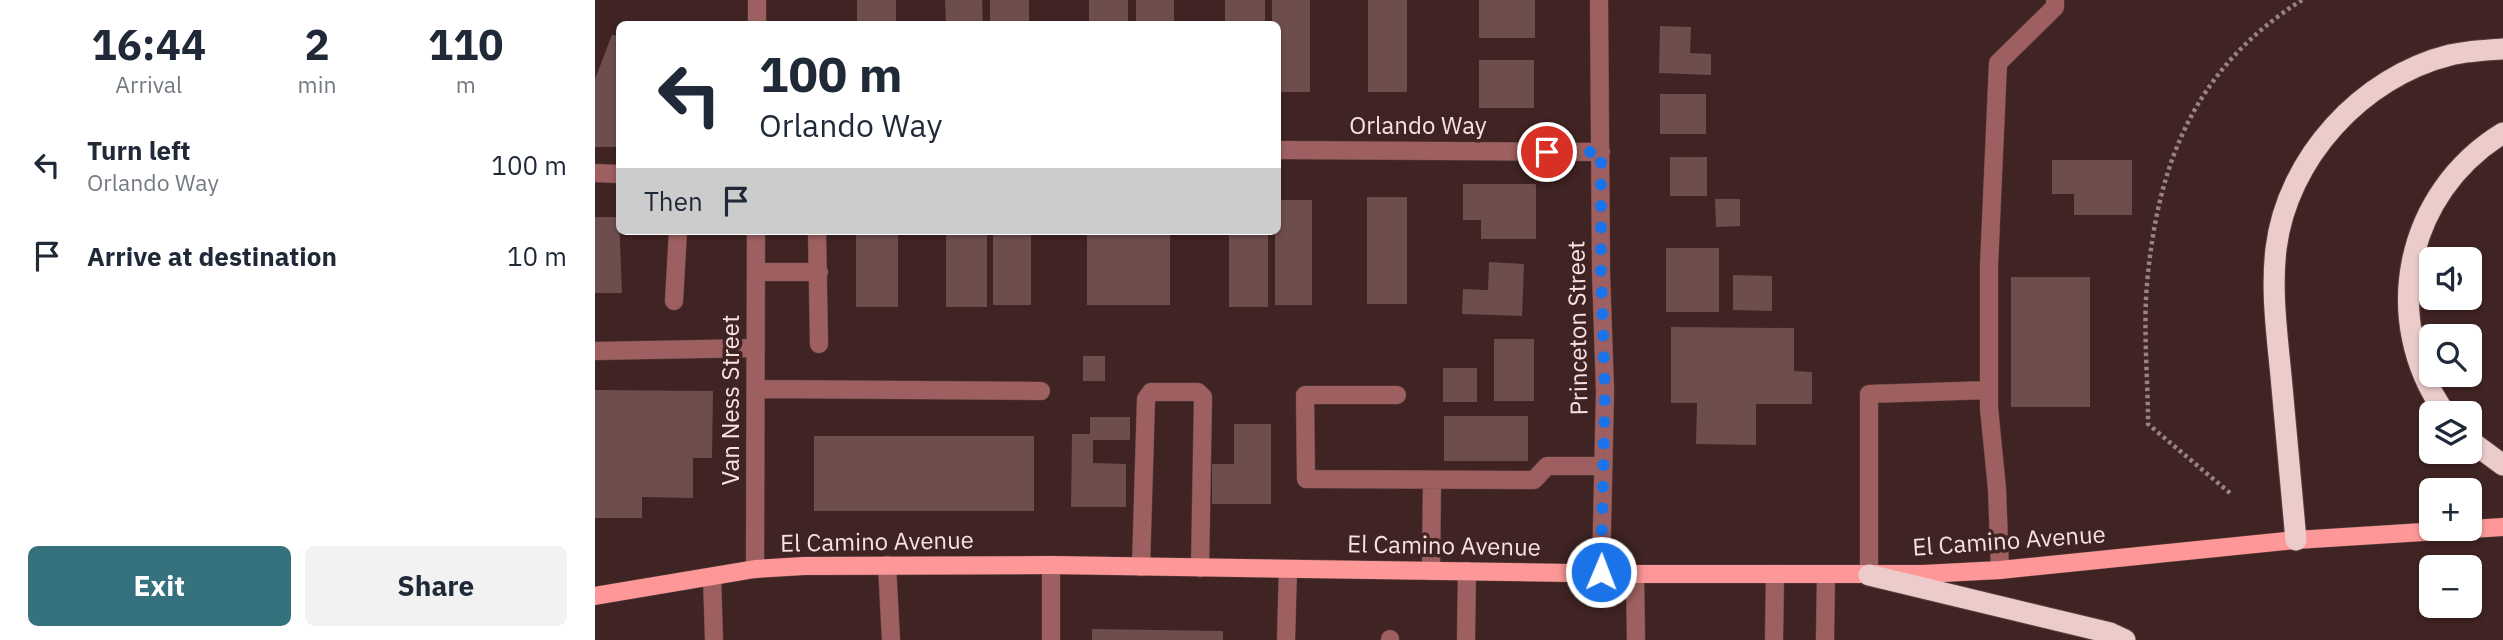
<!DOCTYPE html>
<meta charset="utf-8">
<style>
:root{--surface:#fff;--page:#f2f2f3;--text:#1f2937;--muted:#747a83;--accent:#36727d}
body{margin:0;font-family:"IBM Plex Sans",sans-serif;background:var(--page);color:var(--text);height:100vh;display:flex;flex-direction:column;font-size:26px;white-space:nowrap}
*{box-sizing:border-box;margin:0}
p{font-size:23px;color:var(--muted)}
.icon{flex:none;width:38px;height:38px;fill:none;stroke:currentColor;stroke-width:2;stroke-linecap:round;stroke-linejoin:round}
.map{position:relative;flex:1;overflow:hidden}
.drawer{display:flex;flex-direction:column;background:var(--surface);width:595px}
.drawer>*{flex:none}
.banner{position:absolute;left:21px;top:21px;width:665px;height:214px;border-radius:10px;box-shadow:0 2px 5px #0004;background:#fff;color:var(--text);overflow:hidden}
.tools{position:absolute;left:1824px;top:247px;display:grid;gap:14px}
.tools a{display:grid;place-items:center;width:63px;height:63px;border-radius:10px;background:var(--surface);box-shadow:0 2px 5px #0004;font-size:35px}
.pin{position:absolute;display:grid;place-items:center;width:60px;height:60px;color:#fff;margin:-30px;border:4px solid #fff;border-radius:50%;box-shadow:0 2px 7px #0007}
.me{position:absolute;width:77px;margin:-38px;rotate:1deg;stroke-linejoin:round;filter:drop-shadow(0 0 5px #0008)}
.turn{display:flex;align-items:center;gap:24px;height:147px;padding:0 28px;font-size:32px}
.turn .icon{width:91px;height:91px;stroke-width:2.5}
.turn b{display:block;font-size:49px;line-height:60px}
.then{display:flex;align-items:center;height:66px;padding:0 28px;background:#0003;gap:14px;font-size:26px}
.eta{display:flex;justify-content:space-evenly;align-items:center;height:119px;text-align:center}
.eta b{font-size:42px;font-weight:700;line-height:49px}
.button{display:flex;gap:14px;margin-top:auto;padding:14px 28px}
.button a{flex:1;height:80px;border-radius:10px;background:var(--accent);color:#fff;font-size:28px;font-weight:700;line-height:80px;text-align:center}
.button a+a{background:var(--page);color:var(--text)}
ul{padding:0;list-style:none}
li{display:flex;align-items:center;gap:21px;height:91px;padding:0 28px}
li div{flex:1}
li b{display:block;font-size:26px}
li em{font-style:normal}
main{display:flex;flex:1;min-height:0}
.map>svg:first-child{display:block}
.building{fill:#6e4d4d}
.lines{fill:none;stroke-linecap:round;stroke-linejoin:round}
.minor-casing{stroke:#5d4241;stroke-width:19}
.major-casing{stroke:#5d4241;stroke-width:19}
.highway-casing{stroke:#5d4241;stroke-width:23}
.path{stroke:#9a8281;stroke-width:4.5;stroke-dasharray:3.5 3.5;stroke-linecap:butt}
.minor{stroke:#9d5f5f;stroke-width:18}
.major{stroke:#fe9898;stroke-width:18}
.highway{stroke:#eccccb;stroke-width:21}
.route{stroke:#1a73e8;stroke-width:12;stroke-dasharray:0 21.6}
.labels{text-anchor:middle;stroke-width:7;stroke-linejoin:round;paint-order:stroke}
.street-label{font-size:24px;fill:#f6e2e1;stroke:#402323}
</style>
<main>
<section class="drawer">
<div class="eta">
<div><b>16:44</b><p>Arrival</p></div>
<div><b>2</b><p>min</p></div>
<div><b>110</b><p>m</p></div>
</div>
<ul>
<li><svg class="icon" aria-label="left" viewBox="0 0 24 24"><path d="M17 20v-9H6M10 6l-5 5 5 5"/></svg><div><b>Turn left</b><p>Orlando Way</p></div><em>100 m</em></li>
<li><svg class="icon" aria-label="arrive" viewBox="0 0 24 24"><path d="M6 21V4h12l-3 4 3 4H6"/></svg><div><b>Arrive at destination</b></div><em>10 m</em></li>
</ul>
<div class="button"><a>Exit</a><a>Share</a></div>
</section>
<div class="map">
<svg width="1908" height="640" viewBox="0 0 1908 640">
<rect width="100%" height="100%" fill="#402323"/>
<path class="building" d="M262,0H301V24H262Z
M350,0H387L388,24H351Z
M395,0H434V24H395Z
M494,0H533V24H494Z
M541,0H579V24H541Z
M630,0H670V24H630Z
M677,0H715V92H682V24H677Z
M773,0H812V92H773Z
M884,0H940V38H884Z
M1065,26L1096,27L1095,53L1116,54V75L1064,73Z
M17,35H24V147H0V79Z
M884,60H939V108H884Z
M1065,94H1111V134H1065Z
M1075,157H1112V196H1075Z
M1457,160H1537V215H1479V194H1457Z
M868,184H941V239H886V220H868Z
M772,197H812V304H772Z
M1120,199H1145V226L1121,227Z
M682,200H717V305H680V231H682Z
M0,217H24L27,293H0Z
M261,231H303V307H261Z
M351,231H392V307H351Z
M398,231H436V305H398Z
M492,231H575V305H492Z
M634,231H673V307H634Z
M1071,248H1124V312H1071Z
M894,262L929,264L927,316L867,314L868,289L893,290Z
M1138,275L1177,276V311L1138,310Z
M1416,277H1495V407H1416Z
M1076,327L1199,328V371L1217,372V404H1161V445L1101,444L1102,403H1076Z
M899,339H939V401H899Z
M488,356H510V381H488Z
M848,368H882V402H848Z
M0,390L118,391L117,458H98V498L47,497V518H0Z
M849,416H933V461H849Z
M495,417H535V440H498V463L531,464V507H476L477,434H495Z
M639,424H676V504H617V464H639Z
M219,436H439V511H219Z
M497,629L628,631V640H497Z"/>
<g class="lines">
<defs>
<path id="minor" d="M1004,0L1006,272L1010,391L1006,572
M162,24V0
M682,150L1006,152
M0,173L24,174
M222,231L224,344
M161,272H224
M79,301L83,231
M0,351L161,348
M161,389L446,391
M802,395H710L711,479L939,480L952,466H1008
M292,565L296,640
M546,567L551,399L556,392H603L608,397L605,568
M160,569L161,231
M1405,570L1402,489L1394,408V266L1403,63L1460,7V0
M836,571L837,480
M1040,574L1041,640
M1274,575V394L1394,390
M117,577L119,640
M795,639V640
M456,640V565
M691,640L693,569
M871,640L872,571
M1179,640L1180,574
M1230,640L1231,575"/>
<path id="major" d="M0,596L160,569L209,566L456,565L1040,574H1328L1405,570L1701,540L1908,527"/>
<path id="highway" d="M1850,413C1784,320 1810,193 1908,133
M1874,440L1908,465
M1701,540C1696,485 1691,431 1686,376C1682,334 1676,291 1681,249C1692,158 1767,77 1855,55C1872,51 1891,50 1908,49
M1274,575L1515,633L1530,640"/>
</defs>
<use href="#minor" class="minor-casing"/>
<use href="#major" class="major-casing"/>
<use href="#highway" class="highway-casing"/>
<path class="path" d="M1635,493L1553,424C1553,378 1548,330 1552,284C1563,161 1600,68 1707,0"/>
<use href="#minor" class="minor"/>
<use href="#major" class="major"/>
<use href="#highway" class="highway"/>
</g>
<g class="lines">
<path class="route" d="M952,152H1006V272L1010,391L1006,572"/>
</g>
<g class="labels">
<g class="street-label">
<text x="823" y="134">Orlando Way</text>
<text transform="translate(983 328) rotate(-91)" y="8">Princeton Street</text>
<text transform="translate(136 400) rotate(-90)" y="8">Van Ness Street</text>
<text transform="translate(1414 541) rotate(-4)" y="8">El Camino Avenue</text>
<text transform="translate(282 542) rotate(-1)" y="8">El Camino Avenue</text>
<text transform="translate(849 546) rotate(1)" y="8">El Camino Avenue</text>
</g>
</g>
</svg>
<div class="tools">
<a><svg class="icon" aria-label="sound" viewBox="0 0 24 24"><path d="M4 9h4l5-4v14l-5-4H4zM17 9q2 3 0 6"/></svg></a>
<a><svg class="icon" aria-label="search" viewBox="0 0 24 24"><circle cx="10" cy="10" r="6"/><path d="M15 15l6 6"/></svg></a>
<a><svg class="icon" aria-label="layers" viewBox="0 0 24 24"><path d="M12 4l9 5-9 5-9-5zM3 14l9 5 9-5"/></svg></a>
<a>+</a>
<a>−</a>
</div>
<div class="pin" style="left:952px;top:152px;background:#d93025"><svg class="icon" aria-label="arrive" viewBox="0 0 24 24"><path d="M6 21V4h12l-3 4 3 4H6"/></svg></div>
<svg class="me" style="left:1006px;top:572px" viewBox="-20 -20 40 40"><circle r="17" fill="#1a73e8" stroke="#fff" stroke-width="3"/><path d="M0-11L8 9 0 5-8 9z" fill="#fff"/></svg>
<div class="banner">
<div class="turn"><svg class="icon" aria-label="left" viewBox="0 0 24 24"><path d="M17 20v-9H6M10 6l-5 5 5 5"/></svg><div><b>100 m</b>Orlando Way</div></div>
<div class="then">Then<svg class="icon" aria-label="arrive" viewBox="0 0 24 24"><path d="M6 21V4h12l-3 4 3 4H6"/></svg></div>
</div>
</div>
</main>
